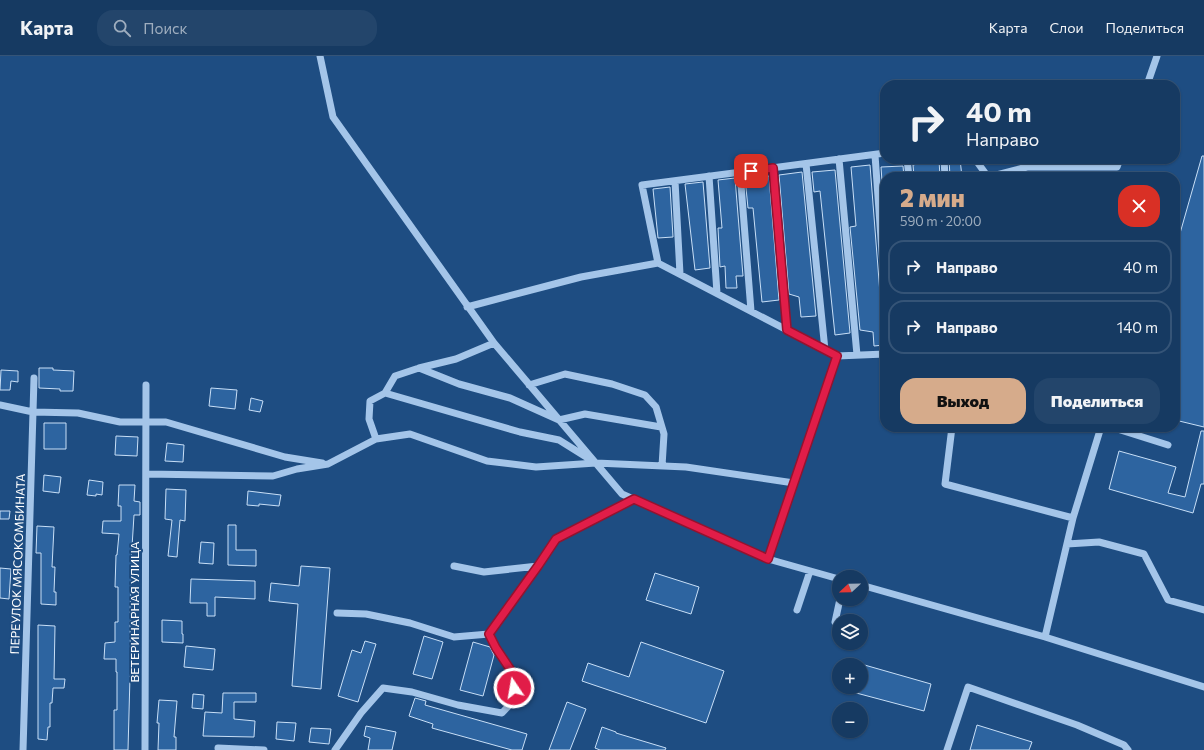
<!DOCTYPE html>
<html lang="ru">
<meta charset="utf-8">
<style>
:root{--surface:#163a62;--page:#23456b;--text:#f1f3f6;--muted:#9eadbe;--line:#355477;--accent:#d6ab8b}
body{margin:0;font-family:Commissioner,sans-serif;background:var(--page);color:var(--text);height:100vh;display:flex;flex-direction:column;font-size:15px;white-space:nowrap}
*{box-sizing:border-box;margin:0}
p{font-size:13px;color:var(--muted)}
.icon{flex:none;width:22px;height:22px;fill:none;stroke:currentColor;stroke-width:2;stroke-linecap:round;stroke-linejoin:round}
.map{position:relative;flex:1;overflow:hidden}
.details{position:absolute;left:880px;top:116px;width:300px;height:260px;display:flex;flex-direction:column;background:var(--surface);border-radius:16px;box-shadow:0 1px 3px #0004,0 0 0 1px var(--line)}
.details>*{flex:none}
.top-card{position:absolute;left:880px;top:24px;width:300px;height:84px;border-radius:16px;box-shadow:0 1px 3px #0004,0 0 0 1px var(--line);background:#163a62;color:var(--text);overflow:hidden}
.needle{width:26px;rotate:248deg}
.controls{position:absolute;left:832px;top:514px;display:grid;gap:8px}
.controls a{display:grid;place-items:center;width:36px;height:36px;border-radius:50%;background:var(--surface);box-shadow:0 1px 3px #0004,0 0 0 1px var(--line);font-size:20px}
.pin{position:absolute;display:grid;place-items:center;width:34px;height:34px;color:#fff;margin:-17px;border-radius:8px;box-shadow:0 2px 6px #0006}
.me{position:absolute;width:44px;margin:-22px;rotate:348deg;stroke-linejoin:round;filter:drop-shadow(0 0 3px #0008)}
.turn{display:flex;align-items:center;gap:14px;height:84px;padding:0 20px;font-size:18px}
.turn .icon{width:52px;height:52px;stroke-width:2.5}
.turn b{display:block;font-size:28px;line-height:34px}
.round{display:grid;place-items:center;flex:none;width:42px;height:42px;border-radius:16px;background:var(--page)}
.summary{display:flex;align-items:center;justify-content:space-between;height:68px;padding:0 20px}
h1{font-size:24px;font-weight:800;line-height:30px;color:var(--accent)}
.action{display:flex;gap:8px;margin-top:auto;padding:8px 20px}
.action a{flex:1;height:46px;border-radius:16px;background:var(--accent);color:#111;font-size:16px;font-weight:800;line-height:46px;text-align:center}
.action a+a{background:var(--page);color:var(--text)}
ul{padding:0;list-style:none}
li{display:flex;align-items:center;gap:12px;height:54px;margin:0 8px 6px;padding:0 12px;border:2px solid var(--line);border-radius:16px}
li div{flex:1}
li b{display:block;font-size:15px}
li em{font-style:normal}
header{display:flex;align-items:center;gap:24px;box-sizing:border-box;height:56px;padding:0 20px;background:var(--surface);border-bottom:1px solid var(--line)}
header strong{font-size:19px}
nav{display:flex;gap:22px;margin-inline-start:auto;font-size:14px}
.search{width:280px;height:36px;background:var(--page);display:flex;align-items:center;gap:10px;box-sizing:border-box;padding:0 14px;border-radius:16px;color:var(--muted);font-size:15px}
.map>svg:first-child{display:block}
.building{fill:#2d64a0;stroke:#c8dff7}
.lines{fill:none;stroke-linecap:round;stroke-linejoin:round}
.minor{stroke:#a4c5e9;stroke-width:7}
.route-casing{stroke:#92132f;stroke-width:10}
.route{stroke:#e11d48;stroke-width:7}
.labels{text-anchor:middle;stroke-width:4;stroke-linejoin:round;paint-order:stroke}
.street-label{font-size:12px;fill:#fff;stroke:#1e4d82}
</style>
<header>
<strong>Карта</strong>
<div class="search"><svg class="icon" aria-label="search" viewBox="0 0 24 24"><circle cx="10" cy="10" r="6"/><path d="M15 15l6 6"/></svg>Поиск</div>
<nav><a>Карта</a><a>Слои</a><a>Поделиться</a></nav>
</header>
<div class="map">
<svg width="1204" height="694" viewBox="0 0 1204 694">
<rect width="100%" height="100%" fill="#1e4d82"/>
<path class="building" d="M1202,100H1204V371L1175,364V195Z
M949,103H960L962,121H950Z
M939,104L940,121H914L913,109L918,108V106Z
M870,109L884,289L874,290L873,276L860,274L850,171L856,170L851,111Z
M903,110L904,121H885V154H884L881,111Z
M835,114L850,277L835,279L820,135L814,136L812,116Z
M802,116L816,260L801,261L799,241L789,238L779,119Z
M769,120L779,244L762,246L753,152H748L745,122Z
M735,122L743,220H736L737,232H726L725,210L720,211L718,172H722L718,124Z
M703,126L710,212L695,214L685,128Z
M670,131L673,181L658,182L653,133Z
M39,312H53V314L74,315L73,335H60V333L39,332Z
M1,314L18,315V326L11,325L10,334H0Z
M211,332L237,334L235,353L209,350Z
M251,342L263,345L260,356L249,354Z
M44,367H66V393H44Z
M1201,375H1204V428H1201L1193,457L1109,433L1119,395L1176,411L1168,437L1185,441Z
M116,380L138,381L137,400L115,399Z
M167,387L184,389L183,406L165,405Z
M44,419L61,421L59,437L43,435Z
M89,424L103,426L102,439L96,438V440L87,439Z
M119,429H135L134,445L140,446V459H134L131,507H132L130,557H135L134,565H130L131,620H130L128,694H114V654H117V616H116V603H104L105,587L115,586V566H118V531H115L116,499H117L119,478L102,477L103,465H121V450H118Z
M166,433L186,434L185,465L180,464L177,501L168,500L172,464L165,463Z
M248,435L281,439L279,450L259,448V450L247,449Z
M0,455H10L9,463H0Z
M228,469H236V494H256V510L228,509Z
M37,470L54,471L52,511H55L54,536H56V549L41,548V497H36Z
M201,486L214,487L213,508L199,507Z
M301,510L330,512L321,633L292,630L298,548L269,545L271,527L299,530Z
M0,512L11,513L9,543L0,542Z
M655,517L699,531L691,558L646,544Z
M191,523L255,525V543L215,541V560H207V547H190Z
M162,564L182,565V578H183V587L162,586Z
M38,569L55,570L54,623H65L64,632H53L52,647H50V671H48L47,684L38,683Z
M424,580L443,586L432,623L413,618Z
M365,585L376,588L358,646L338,640L352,594L361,597Z
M473,586L490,591L494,599L483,640L460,634Z
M641,586L724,615L706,667L582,625L588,607L629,621Z
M186,590L215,593L213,614L184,611Z
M861,608L931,628L924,655L845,634V631H861Z
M223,637H256V646H234V663L255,665L254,681L203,680L205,656L222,657Z
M193,638L204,639L203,653L192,652Z
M415,642L426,645L425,649L527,678L522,694H512L432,672L433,668L409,660Z
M159,644L177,645L174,681H176V694H158L159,667H157Z
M567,646L586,653L570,694H549Z
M277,666L296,667L294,685L276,683Z
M977,669L1032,686L1029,694H970Z
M366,670L396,676L392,694H368L370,682L364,680Z
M602,671L616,676V677L666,692L665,694H600L595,692Z
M311,672L331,673L329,688L309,686Z"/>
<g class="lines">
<path class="minor" d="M320,0L333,61L494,287L622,438L768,503L839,523
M1147,29L1157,0
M875,99L885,238
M839,103L857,299
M907,103L909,121
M944,103L945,121
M975,103L988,121
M806,108L825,294
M773,112L787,274
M740,116L751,255
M709,120L717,237
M989,121L1027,111H1117L1120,103
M675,125L680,218
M467,251L581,221L658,207
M837,300L658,207L642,129L885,97
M419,312L456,303L494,287
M529,329L565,318L612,328L645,339L656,351L664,378L662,410
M385,337L395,320L419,312L459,328L510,342L559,364L585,358L661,371
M0,349L33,356L78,357L120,366H166L285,401L322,407
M952,371L945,428L1073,462
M1101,371L1073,462L1045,581L1204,631
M1111,371L1168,389
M376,383L369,363L370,345L385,337L520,376L559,384L591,404
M146,418L273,420L297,413L328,408L376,383L410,378L487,405L536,411L596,407L686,411L794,427
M1067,488L1099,486L1144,498L1168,544L1204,554
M768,503L837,300L885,298
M454,510L484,516L538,510
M861,529L1045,581
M797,554L810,515
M337,557L366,558L410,567L454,581L489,578
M835,566L840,543
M218,692L264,694
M23,694L34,322
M145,694L146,329
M335,694L361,657L383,632L412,636L458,649L502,657L514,644V619L496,593L489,578L556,483L634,443
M947,694L968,631L1077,669L1124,689L1128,694"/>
</g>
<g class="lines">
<defs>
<path id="route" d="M514,632V619L496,592L489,578L538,510L556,483L634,443L768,503L837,300L787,274L773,112L751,115"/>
</defs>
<use href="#route" class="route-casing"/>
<use href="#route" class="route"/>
</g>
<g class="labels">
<g class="street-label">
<text transform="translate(18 508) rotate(-88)" y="4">ПЕРЕУЛОК МЯСОКОМБИНАТА</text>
<text transform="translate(135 556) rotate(-90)" y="4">ВЕТЕРИНАРНАЯ УЛИЦА</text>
</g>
</g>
</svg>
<div class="controls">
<a><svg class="needle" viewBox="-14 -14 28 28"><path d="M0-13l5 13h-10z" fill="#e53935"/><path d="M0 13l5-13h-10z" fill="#9eadbe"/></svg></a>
<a><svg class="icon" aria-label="layers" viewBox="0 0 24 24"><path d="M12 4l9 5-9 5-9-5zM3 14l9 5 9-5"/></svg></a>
<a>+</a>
<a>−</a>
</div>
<div class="pin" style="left:751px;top:115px;background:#d93025"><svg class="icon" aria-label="arrive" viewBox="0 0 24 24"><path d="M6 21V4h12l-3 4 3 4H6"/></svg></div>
<svg class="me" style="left:514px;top:632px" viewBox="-20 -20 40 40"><circle r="17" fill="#e11d48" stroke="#fff" stroke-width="3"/><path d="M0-11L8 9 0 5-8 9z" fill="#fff"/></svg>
<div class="top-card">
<div class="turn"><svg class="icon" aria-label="right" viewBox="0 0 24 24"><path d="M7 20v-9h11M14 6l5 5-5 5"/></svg><div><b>40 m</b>Направо</div></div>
</div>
<section class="details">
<div class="summary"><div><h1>2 мин</h1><p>590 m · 20:00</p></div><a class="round" style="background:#d93025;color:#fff"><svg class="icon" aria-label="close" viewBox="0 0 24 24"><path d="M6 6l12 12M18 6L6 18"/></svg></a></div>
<ul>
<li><svg class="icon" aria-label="right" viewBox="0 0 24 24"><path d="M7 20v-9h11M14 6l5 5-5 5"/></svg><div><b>Направо</b></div><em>40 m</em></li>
<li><svg class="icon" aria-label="right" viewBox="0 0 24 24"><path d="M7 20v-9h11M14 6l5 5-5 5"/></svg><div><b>Направо</b></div><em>140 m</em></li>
</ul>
<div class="action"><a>Выход</a><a>Поделиться</a></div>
</section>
</div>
